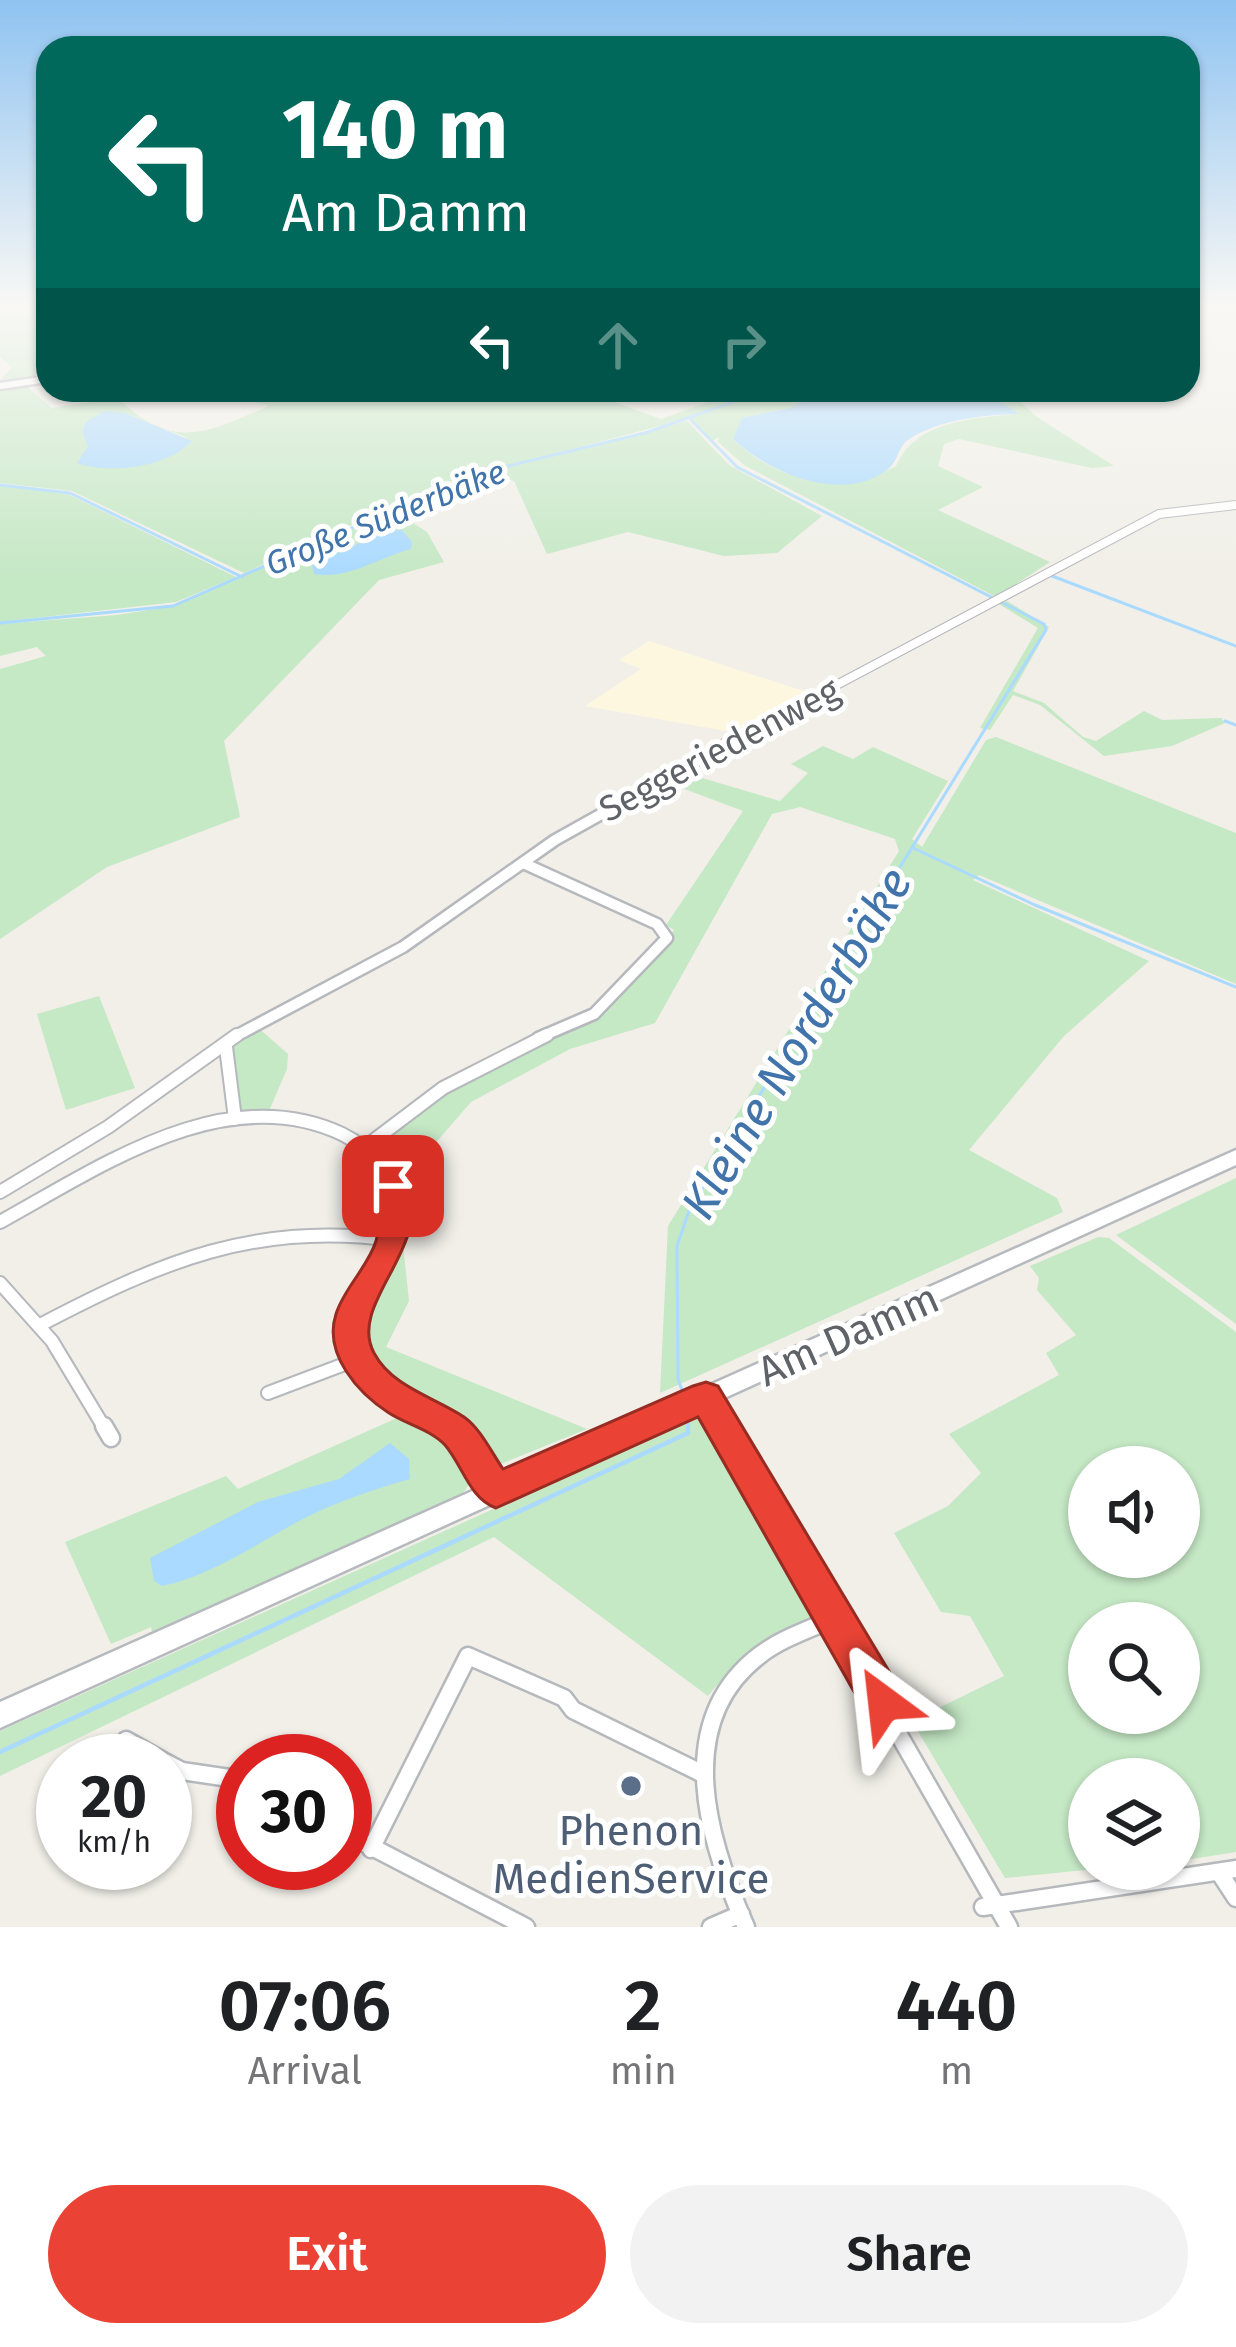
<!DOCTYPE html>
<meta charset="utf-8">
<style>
:root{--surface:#fff;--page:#f2f2f2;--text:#202124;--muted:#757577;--accent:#ea4335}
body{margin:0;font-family:"Fira Sans",sans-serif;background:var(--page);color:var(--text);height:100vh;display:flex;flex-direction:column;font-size:45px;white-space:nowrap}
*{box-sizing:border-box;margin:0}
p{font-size:39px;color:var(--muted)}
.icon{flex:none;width:66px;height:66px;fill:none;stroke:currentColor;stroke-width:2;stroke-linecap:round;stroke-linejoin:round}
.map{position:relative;height:1927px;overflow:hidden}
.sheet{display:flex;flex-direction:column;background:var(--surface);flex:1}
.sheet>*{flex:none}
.banner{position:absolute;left:36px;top:36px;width:1164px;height:366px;border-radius:36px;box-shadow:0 3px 9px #0004;background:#00695c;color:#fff;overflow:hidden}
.buttons{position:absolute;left:1068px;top:1446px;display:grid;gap:24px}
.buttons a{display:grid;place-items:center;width:132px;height:132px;border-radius:50%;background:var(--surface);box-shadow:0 3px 9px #0004;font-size:60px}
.speed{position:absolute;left:36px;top:1734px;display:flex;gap:24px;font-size:60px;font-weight:700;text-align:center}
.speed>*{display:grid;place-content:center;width:156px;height:156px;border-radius:50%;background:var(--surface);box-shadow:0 3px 9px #0004;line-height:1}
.speed small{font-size:30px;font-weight:400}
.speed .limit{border:18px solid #d22;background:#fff;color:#111}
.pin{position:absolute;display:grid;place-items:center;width:102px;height:102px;color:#fff;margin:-51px;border-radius:24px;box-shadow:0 6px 18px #0006}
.me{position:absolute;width:132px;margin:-66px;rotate:330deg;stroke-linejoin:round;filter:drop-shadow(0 0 9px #0008)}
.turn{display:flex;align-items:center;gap:42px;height:252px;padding:0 48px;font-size:54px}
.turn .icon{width:156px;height:156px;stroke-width:2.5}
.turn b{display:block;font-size:84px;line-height:102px}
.lanes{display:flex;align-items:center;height:114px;padding:0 48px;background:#0003;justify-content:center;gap:60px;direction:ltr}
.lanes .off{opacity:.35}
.eta{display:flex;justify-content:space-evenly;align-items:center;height:204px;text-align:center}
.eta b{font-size:72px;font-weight:600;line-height:84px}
.button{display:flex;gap:24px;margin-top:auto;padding:24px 48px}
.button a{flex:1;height:138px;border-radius:72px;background:var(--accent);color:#fff;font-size:48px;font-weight:600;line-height:138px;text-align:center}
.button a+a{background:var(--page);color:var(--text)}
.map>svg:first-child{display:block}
.commercial{fill:#fef7e0}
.green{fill:#c5e8c5;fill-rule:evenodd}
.water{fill:#aadaff}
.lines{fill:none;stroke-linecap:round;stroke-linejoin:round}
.stream-far1{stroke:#aadaff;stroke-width:3}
.stream{stroke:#aadaff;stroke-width:4.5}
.street-far3-casing{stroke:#b5b8bc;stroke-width:10}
.street-far2-casing{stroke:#b5b8bc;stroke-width:15}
.street-far1-casing{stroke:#b5b8bc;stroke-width:16}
.street-casing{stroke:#b5b8bc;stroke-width:21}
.secondary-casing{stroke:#b6babf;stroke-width:5}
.street-far3{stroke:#fff;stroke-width:8}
.street-far2{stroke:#fff;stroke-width:10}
.street-far1{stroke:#fff;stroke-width:12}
.street{stroke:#fff;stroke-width:16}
.secondary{fill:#fff;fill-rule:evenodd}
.route{fill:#ea4335;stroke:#982c22;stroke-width:3}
.service-dot{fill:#5c6f8a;stroke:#fff;stroke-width:4.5}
.labels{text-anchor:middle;stroke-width:10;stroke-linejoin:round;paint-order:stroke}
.far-water-label{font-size:33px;font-style:italic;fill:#4174aa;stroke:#fff}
.street-label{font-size:36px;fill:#5f6368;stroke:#fff}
.near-street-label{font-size:42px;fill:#5f6368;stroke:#fff}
.near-service-label{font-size:42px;fill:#4e5e75;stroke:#fff}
.near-water-label{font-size:48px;font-style:italic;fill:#4174aa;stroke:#fff}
</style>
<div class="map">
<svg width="1236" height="1927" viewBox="0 0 1236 1927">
<rect width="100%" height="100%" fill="#f1efe8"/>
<path class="commercial" d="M649,641L813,694L737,733L585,706L641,669L619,660Z"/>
<path class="green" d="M0,306H23L32,319L48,317V323L41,324L48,337V375L0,381L12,367L0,357Z
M23,383L52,408L118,398C174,453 207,432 269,406L213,390H581L661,419L742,390H825C814,396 801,405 789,408C766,414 742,413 733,439C778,483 840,495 896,466C917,420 971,419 1016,414L994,396L995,390H1007L1037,417L1114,466L1092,468L959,439L944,444L938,466L983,487L938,510L1050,562L996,597L744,465L718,442L719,437L712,441L689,418L445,483L244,573L72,491L0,483V387ZM125,413L188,438L158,461L102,468L82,432L86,422Z
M687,421L729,465L822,516L777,553L724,556L628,532L547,554L514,481L494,474L409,511L398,508L498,468Z
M0,485L68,494L236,577L176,602L0,622Z
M393,510L427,532L444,562L379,580L224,741L240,817L107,867L0,939V669L46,656L37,647L0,656V624L117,615L174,606Z
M1007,601L1049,627L1013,691L1044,703L1083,737L1096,741L1144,711L1162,720L1221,718L1225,723L1172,746L1104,756L1040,705L1013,695L990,730L980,728L1038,628L999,604Z
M996,737L1236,833V984L979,875L973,880L1149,961L1064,1036L969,1150L1057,1198L1063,1212L660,1393L668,1226L899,851L895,839L800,807L772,814L655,1023L570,1049L471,1102L400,1184L380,1152C401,1093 552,1045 606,1007C634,988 654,956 674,930L666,925L743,811L661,780L678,771L780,801L808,773L791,764L823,746L853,759L873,747L948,781L912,839L922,847L986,740Z
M99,996L135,1088L66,1110L37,1014Z
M255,1025L288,1054L287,1069L269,1111L233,1110L230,1040Z
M1236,1178V1324L1116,1235Z
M1098,1237L1109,1238L1236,1332V1852L1179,1861V1779H1089V1869H1095L1005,1878L912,1721L1004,1676L970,1616L941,1612L894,1533L948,1506L981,1473L949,1434L1059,1375L1046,1353L1076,1335L1037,1290L1039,1278L1030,1266ZM1089,1467H1179V1557H1089ZM1089,1623H1179V1713H1089Z
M403,1245L409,1301L386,1347L587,1429L498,1465L461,1422L391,1383L364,1339L366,1314Z
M700,1416L708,1418L809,1587L806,1594L812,1619C768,1638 738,1658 708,1696L494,1537L0,1776V1731Z
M397,1418C439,1432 456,1434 472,1480L455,1505L154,1641L151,1627L111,1644L65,1542L226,1476L238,1489Z"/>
<path class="water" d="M825,390H995L994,397L1019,414C982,415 941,419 909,439C898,446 898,462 888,469C842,505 769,473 733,439L742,418L790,408Z
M105,411L125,413L192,441C168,467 109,475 77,463L88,446L82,432L86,422Z
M387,530H402L412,542L411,549C377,558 348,580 314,574L312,565Z
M390,1443L409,1459L410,1479C371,1490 333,1503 297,1522C253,1546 212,1575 162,1586L154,1581L150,1558L258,1502L339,1479Z"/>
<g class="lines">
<path class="stream-far1" d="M691,420L737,467L995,599
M0,485L70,493L242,577
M1052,576L1236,646
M0,623L173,606L475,474L645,433L768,390
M1225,721L1236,725
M913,848L1035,905L1236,987
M684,1396L678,1379L677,1246L690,1208L1046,630L1044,624L1003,603
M688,1411V1429"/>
<path class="stream" d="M0,1752L688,1433V1426"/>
<defs>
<path id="street-far3" d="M746,733L1159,514L1236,505"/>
<path id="street-far2" d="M523,863L657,924L667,938L594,1014L538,1038
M232,1038L403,947L555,840L752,730"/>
<path id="street-far1" d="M226,1047L235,1119
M365,1147L443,1088L547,1035
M0,1192L108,1127L237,1035
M0,1222C100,1167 225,1079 342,1134C373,1149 394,1177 395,1213C396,1262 339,1300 355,1350C369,1394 420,1404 453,1429
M0,1283L52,1341L105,1429
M40,1325C160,1262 256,1221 393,1240
M268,1393L358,1359
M706,1397L724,1429"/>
<path id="street" d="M104,1426L111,1438
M449,1426L467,1444L496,1491
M722,1426L1009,1927
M126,1740L163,1761
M165,1762L182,1771L243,1780
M345,1833L526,1927
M371,1849L468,1656L564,1698L573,1710L701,1773
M1219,1872L1236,1898
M983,1907L1236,1869
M711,1927L741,1914
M746,1927C709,1843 670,1723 760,1655C782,1638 809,1630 834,1618"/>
<path id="secondary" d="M48,376V382L0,389V383Z
M1236,1150V1165L0,1728V1702Z"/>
</defs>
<use href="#street-far3" class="street-far3-casing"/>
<use href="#street-far2" class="street-far2-casing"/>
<use href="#street-far1" class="street-far1-casing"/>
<use href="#street" class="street-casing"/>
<use href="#secondary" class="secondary-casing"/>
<use href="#street-far3" class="street-far3"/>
<use href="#street-far2" class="street-far2"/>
<use href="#street-far1" class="street-far1"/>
<use href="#street" class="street"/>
<use href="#secondary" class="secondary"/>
</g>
<linearGradient id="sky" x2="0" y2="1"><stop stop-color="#8fc3f1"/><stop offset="0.53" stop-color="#f9f8f5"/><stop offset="1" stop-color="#f9f8f5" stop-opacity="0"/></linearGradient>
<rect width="1236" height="576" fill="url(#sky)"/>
<path class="route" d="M393,1174L404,1178C440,1243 346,1301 374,1353C392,1387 434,1397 464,1417C480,1428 492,1453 503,1469L693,1386L706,1382L718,1386L899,1688L905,1703L899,1718L884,1724L869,1718L698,1417L496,1508C469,1498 463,1466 445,1445C431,1430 406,1424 389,1413C358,1393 323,1354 336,1314C344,1288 368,1267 376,1241C382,1221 371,1197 381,1178Z"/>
<circle class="service-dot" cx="631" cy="1786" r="12"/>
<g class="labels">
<g class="far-water-label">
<text transform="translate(385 517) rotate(-22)" y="12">Große Süderbäke</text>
</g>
<g class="street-label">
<text transform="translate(719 749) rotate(-28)" y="13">Seggeriedenweg</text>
</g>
<g class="near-street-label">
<text transform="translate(848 1334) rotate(-24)" y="15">Am Damm</text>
</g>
<g class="near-service-label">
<text x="631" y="1845">Phenon<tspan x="631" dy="48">MedienService</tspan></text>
</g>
<g class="near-water-label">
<text transform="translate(796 1043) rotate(-59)" y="17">Kleine Norderbäke</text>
</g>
</g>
</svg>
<div class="buttons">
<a><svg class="icon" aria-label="sound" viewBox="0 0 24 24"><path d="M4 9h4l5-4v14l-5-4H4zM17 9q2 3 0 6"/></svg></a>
<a><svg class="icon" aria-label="search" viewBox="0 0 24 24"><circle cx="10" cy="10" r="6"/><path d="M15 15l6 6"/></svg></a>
<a><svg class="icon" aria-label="layers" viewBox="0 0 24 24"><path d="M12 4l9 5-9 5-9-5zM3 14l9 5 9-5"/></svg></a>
</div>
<div class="speed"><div>20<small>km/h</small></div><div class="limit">30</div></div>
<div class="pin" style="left:393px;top:1186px;background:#d93025"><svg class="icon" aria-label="arrive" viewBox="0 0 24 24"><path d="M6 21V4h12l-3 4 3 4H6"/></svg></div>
<svg class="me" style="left:884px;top:1703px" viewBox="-20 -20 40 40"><path d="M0-17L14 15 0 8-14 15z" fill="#ea4335" stroke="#fff" stroke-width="4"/></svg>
<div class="banner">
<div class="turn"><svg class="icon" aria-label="left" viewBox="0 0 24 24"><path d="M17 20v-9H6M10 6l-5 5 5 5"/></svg><div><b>140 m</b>Am Damm</div></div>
<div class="lanes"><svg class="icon" aria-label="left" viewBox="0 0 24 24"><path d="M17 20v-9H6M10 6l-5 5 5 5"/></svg><svg class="icon off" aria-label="ahead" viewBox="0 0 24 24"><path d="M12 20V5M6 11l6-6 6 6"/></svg><svg class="icon off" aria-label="right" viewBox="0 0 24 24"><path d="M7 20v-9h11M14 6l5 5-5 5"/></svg></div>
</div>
</div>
<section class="sheet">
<div class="eta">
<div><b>07:06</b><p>Arrival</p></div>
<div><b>2</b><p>min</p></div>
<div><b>440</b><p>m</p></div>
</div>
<div class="button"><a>Exit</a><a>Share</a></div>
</section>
